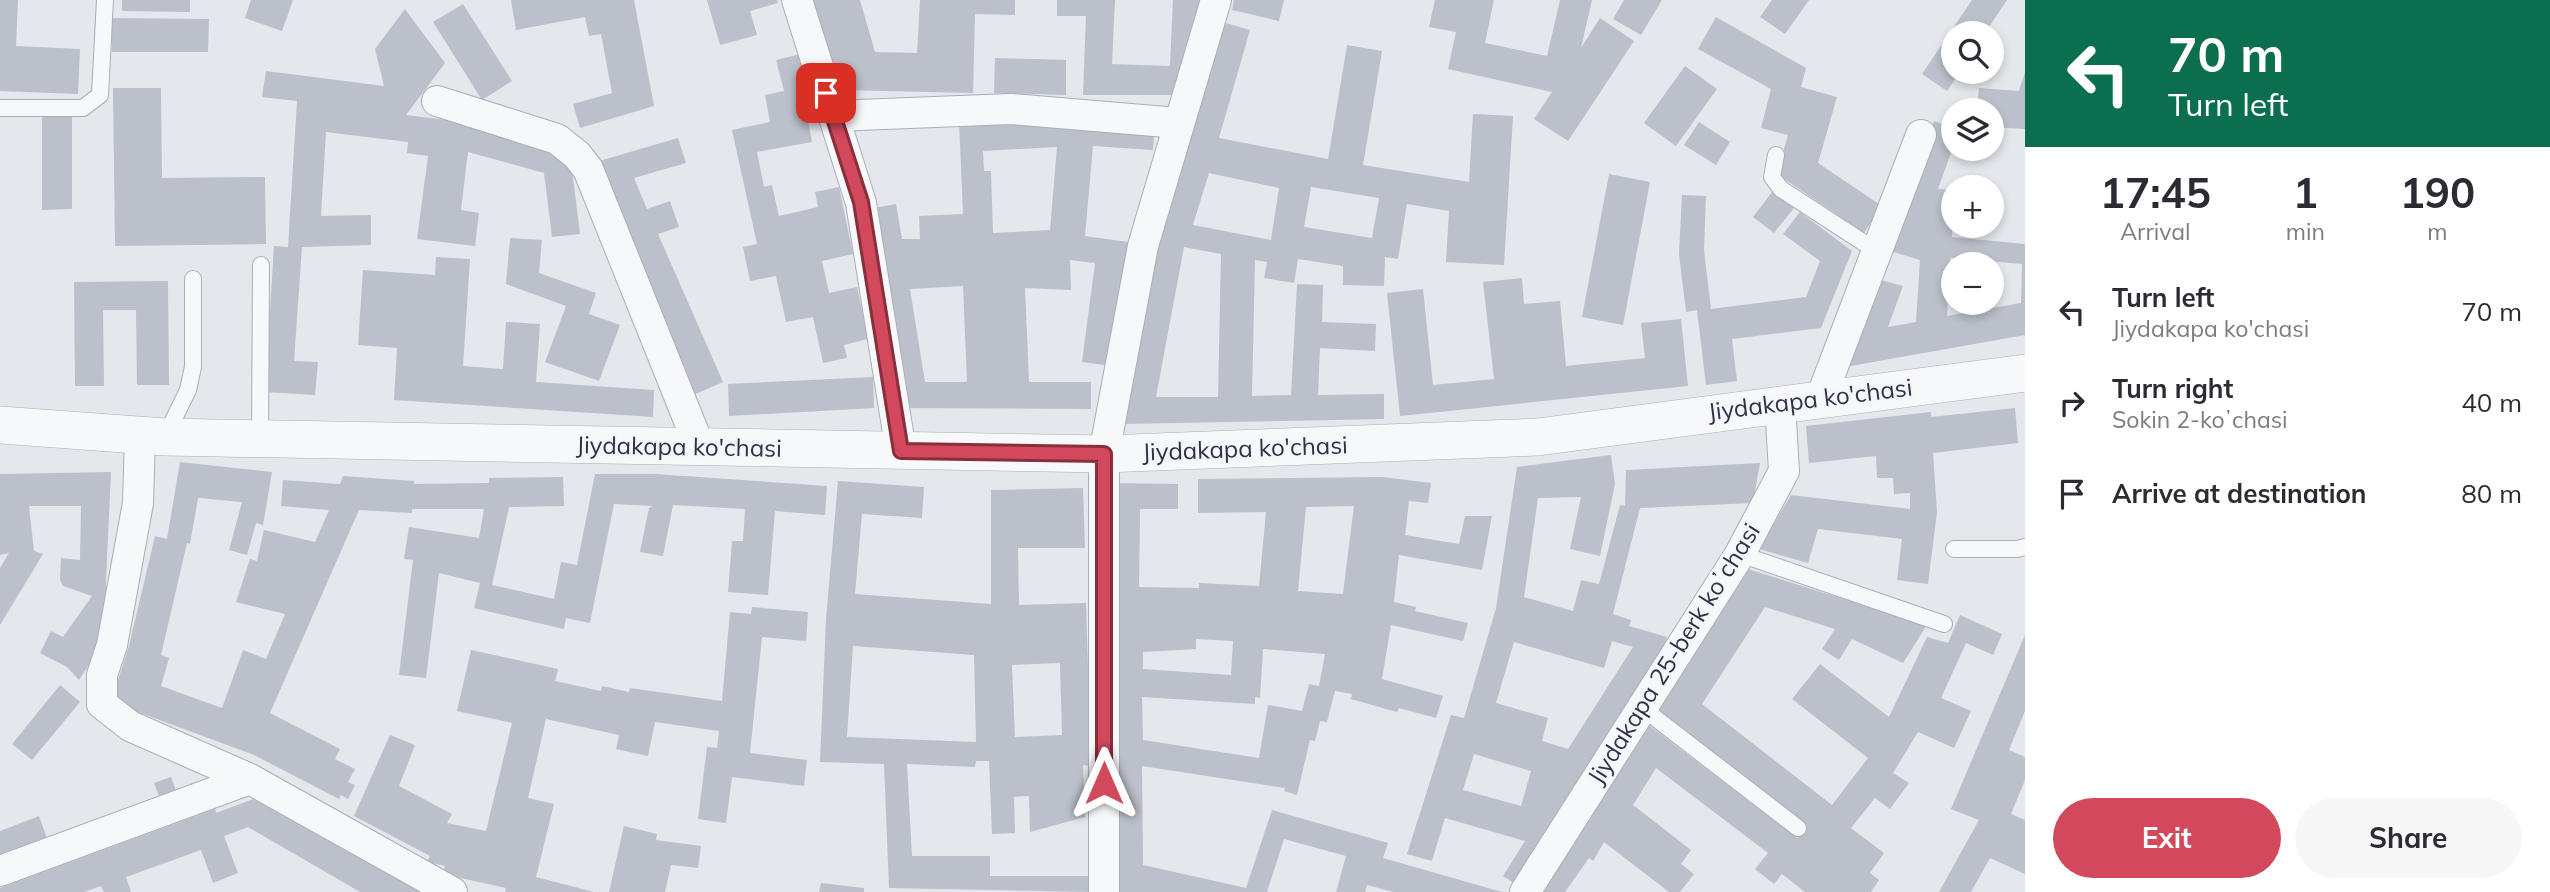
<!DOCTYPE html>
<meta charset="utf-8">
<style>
:root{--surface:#fff;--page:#f7f7f7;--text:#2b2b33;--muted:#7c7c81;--accent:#d1495b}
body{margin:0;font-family:Mulish,sans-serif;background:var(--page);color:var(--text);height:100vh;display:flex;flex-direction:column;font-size:26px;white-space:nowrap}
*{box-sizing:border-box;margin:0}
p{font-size:23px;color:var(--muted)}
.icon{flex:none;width:38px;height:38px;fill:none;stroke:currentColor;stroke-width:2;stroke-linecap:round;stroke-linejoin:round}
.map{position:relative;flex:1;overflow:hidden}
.side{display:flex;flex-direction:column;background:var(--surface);width:525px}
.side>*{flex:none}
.guide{background:#0b6e4f;color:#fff;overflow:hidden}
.buttons{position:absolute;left:1941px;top:21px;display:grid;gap:14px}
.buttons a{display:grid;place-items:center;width:63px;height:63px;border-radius:50%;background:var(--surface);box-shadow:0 4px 10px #0003;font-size:35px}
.pin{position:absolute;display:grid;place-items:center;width:60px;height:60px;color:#fff;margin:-30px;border-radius:14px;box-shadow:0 4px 10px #0006}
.me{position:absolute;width:77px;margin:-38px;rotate:0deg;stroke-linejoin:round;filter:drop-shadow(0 0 5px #0008)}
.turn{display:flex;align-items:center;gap:24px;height:147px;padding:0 28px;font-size:32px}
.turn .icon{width:91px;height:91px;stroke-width:2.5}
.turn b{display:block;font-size:49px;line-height:60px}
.eta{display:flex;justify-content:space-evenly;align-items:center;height:119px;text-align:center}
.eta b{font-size:42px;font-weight:700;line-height:49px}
.primary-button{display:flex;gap:14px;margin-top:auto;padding:14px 28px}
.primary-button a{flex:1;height:80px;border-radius:42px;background:var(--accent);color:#fff;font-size:28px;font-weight:700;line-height:80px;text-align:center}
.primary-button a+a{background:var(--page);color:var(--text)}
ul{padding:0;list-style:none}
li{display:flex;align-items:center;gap:21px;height:91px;padding:0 28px}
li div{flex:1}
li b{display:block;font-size:26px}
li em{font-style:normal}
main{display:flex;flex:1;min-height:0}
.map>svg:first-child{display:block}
.building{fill:#bbc0ca;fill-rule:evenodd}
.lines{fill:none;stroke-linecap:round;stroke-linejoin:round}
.service-casing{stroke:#a9aeb7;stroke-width:18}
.minor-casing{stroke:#a9aeb7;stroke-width:32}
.tertiary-casing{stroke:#a9aeb7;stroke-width:38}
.service{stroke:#f7f8fa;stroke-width:16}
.minor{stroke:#f7f8fa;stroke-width:30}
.tertiary{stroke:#f7f8fa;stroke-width:37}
.route-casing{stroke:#882f3b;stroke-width:18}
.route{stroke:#d1495b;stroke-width:12}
.labels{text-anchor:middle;stroke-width:5;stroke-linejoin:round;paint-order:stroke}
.street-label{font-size:24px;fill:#2b3445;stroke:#f4f6f9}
</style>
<main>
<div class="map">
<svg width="2025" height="892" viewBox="0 0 2025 892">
<rect width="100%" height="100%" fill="#e4e7ec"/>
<path class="building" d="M0,0H18L16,46L80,49L78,94L0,91Z
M122,0H190V12L122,11Z
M251,0H293L282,31L245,18Z
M511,0H634L654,106L580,128L573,104L612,93L601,34L589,36L585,17L516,30Z
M707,0H777L778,3L750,11L757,35L720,45Z
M813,0H860L875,52L917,53L920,0H1015V15L975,14L973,93L839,90Z
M1057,0H1115L1112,64L1170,66L1173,0H1206L1179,95H1083L1086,16H1057Z
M1234,0H1284L1279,21L1232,10Z
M1435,0H1494L1485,43L1547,56L1560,0H1592L1581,48L1600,18L1634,41L1568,141L1534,119L1552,92L1448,69L1456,32L1429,27Z
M1624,0H1662L1641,35L1613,19Z
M1772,0H1809L1785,34L1760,17Z
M1972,0H2007L1985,33H1953V72H1960L1947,91L1922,74Z
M463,4L512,81L482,100L433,22Z
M405,9L445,63L406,115L472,123L551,144L572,170L580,234L552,237L544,173L468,152L461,210L479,213L475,246L417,239L428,156L407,153L408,142L326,132L321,216L371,215V245L302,247L294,361L318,362L315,395L265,392L274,246L288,247L297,101L262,97L266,71L384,86L375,49Z
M1716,17L1806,68L1801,87L1837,97L1818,163L1882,206L1864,233L1777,174L1788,135L1761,128L1771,89L1698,49Z
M112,18L209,19L208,52H112Z
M1219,21L1250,30L1219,138L1328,159L1347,45L1382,51L1363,165L1469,182L1473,114L1513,116L1504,265L1446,262L1449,211L1407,204L1398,259L1385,257L1384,286L1343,285V266L1298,259L1294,283L1264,278L1267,262L1255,260L1252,396L1291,395L1297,284L1323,285L1322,322L1376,324L1375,351L1320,348L1318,395L1384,394V419L1122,424L1155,241ZM1209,173L1279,188L1271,240L1193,225ZM1311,187L1379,198L1372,238L1304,227ZM1184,247L1221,254L1218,397H1156Z
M801,54L815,114L807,116L812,142L757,152L764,187L772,185L779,216L818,207L815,192L839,187L853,254L822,261L829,293L857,287L868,339L844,345L847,358L823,363L813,317L786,322L776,276L750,281L743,247L757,244L732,130L770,122L765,95L784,91L776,60Z
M995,58L1066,60V95L994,93Z
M1685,66L1717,89L1676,146L1644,123Z
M2025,72V129L1992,127V110H1977L1979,88L2019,91Z
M113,88H161L162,178L265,177L266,244L115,246Z
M42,113H72V209L42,210Z
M959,121L1155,123L1153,150L1093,146L1085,236L1128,242L1111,366L1082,362L1095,263L1070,260L1071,290L1025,288L1029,382H1091V409L901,408L868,209L896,204L902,239H920L919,216L963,214ZM1057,147L1050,230L993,233L991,171H984L983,151ZM963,286L967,382H925L910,289Z
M1934,121L1953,128V147L1938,189L1953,190L1952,237L2025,244V335L1845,367L1877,279L1903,286L1888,327L1916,322L1920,260L1887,250ZM1950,258L2022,264L2021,303L1947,316Z
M1699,122L1730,142L1716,165L1684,145Z
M678,138L686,163L634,178L647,209L670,201L679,227L658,234L723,382L691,396L589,164Z
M1609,174L1650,182L1623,325L1582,317Z
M1772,192L1794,208L1774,233L1753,217Z
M1682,195L1706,196L1704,250L1711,309L1806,297L1820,261L1783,234L1800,212L1852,251L1821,328L1732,339L1737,381L1706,385L1697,310L1686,312L1679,254Z
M510,238L542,240L539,273L596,293L589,314L620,325L599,381L545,362L566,306L506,284Z
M436,257L470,259L463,366L503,369L506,322L540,324L536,382L654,390L653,417L394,400L397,348L358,345L363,270L435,275Z
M1522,278L1524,304L1560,301L1566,366L1645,358L1641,323L1681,319L1688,386L1400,416L1387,293L1423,289L1433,385L1494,379L1483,282Z
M168,281L169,385H137L136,310H103L104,386H75L74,282Z
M873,377L874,408L729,416L728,384Z
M2015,408L2018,443L1933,453L1937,512L1928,584L1897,580L1902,539L1818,529L1808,563L1759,549L1791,495L1910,509V493L1894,494L1893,478H1877L1876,456L1809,463L1806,426L1931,412V417Z
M1611,455L1615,484L1600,556L1570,549L1581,497L1538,498L1524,597L1573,611L1581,580L1599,584L1620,505L1625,506L1626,470L1760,463L1753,503L1640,508L1613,614L1631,620L1629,626L1667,637L1661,655L1520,887L1503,876L1525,841L1445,818L1432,861L1407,854L1451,715L1464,718L1496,608L1517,467ZM1612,641L1633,647L1568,749L1542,741L1548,718L1496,703L1514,642L1604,668ZM1474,754L1531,771L1521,806L1463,790Z
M180,462L272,472L263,525L256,523L247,555L229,550L242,502L198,498L190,544L187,543L161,655L169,658L161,686L222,708L243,650L266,659L285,614L236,602L250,559L257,561L264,530L315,542L329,510L281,506L283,480L340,484L343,476L414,481V484L489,483V478L563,477L564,506L509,507L492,585L554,599L561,562L577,565L595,474H655L827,486L825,515L775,511L768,595L728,592L732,541H743L745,509L673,505L663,556L640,552L649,508L653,506L614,504L590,623L566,618L564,629L474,608L480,583L439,573L426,678L399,675L413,560L404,559L409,527L479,538L484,509H412V513L359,510L270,713L340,749L335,759L355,769L348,782L355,785L348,799L341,795L339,799L254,755L111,702L129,646L155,536L167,539Z
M111,472L106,580L107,637L79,680L67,667L40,653L51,631L63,637L92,596L63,586L60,580L61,558L80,560L81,506H29L34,551L43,554L0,625V568L9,553L0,555V474Z
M1383,477L1431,483L1428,503L1409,501L1405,535L1459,544L1465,516H1492L1482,570L1399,555L1394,602L1416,607L1415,611L1468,623L1463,641L1391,625L1382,679L1443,696L1436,718L1399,708L1397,712L1351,699L1352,694L1335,691L1327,722L1320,721L1315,741L1310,740L1297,795L1284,791L1285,788L1142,766L1143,865L1246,888L1272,810L1388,843L1383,858L1502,892H1393L1367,885L1365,892H1336L1346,856L1284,839L1267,892H1106L1108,483L1178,484V509H1140L1139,587L1199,588V583L1259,586L1266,512L1198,513V479ZM1354,506L1343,594L1298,591L1306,507ZM1196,639L1233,641L1231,675L1143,669V652L1196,649ZM1263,649L1325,654L1319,686L1309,684L1302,711L1268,705L1259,758L1143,740L1142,697L1255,704V697L1260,698Z
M838,481L924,487L922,518L862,514L855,594L991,604V490L1083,488L1085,548H1018L1019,605L1086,603L1091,766L1083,765L1085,817L1030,832L1029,796L1014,797L1015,833L992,834L989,761H976L975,767L907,764L912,856H990V876H1090V892L889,888L884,764L820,762L826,619ZM853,646L974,655L976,742L847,737ZM1060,663L1062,735L1015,737L1012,665Z
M1748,569L1927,625L1903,663L1852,639L1839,660L1822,649L1835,629L1765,607L1702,704L1832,805L1868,758L1792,699L1820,664L1889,717L1927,637L1948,643L1960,615L2002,634L1993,655L1966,643L1941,698L1971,711L1954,748L1918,732L1893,773L1909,783L1890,809L1875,798L1851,828L1884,853L1870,873L1879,880L1871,892H1805L1782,874L1774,884L1755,869L1768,853L1656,768L1633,805L1691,850L1681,864L1694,874L1680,892H1669L1604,842L1593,861L1589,858L1565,892H1538L1642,720L1797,838L1807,825L1657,708Z
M752,607L808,612L806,641L762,637L750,753L807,760L804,786L732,777L726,823L698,819L707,747L717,748L719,731L655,722L648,756L616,749L619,735L546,719L528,798L554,804L536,877L594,892H505L506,888L443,874L445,866L427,862L430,856L354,816L390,735L415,745L399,786L452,814L447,823L486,831L512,723L457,711L471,650L558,669L555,681L601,691L602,686L629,692L630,688L722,701L730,612L751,614Z
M2025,635V711L2009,750L2025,757V780L2011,814L2025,820V874L1990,858L1971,892H1939L1979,820L1951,809Z
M60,685L80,702L32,760L12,744Z
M171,777L176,790L159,796L154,783Z
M261,796L431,892H360L248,827L224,836L238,873L213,883L201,850L126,877L131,892H104L101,886L84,892H0V888L215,809L216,813Z
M39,816L47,838L0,856V831Z
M624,826L657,834L656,840L701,846L698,868L671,865L665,892H609Z
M821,883L864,888V892H819Z"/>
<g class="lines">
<defs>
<path id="service" d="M0,108H83L100,95L105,0
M1776,155L1772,177L1781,189L1878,252
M165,437L188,390L193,367V279
M260,439L261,265
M1954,549H2017L2025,547
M1740,554L1944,624
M1641,707L1798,828"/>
<path id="minor" d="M797,0L861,203L901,451
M437,101L557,139L577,155L588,169L700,448
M833,116L1011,109L1178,123
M1821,398L1921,135
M140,436L138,503L112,645L102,675V704L130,726L250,779L452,892
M0,871L250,779
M1104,892V454L1143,246L1216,0
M1525,892L1740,554L1784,471L1780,404"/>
<path id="tertiary" d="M0,425L165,437L1104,454L1538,437L2025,373"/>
</defs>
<use href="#service" class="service-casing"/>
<use href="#minor" class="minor-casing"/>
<use href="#tertiary" class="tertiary-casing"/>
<use href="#service" class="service"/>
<use href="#minor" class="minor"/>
<use href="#tertiary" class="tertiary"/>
</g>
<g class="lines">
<defs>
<path id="route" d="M826,93L861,202L901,451L1104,454V783"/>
</defs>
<use href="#route" class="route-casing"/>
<use href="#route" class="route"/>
</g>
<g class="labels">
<g class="street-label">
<text transform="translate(1810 400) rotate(-7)" y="8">Jiydakapa ko'chasi</text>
<text transform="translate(679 447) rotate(1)" y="8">Jiydakapa ko'chasi</text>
<text transform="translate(1245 449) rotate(-2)" y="8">Jiydakapa ko'chasi</text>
<text transform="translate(1674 654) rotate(-58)" y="8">Jiydakapa 25-berk koʼchasi</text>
</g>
</g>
</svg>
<div class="buttons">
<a><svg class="icon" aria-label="search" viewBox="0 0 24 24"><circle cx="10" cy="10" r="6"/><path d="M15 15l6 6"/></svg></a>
<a><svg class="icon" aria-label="layers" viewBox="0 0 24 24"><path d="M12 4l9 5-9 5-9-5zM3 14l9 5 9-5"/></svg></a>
<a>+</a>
<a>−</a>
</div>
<div class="pin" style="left:826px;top:93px;background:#d93025"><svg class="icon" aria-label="arrive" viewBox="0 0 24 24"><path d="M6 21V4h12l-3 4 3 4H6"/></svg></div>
<svg class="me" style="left:1104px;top:783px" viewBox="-20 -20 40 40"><path d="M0-17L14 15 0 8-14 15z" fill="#d1495b" stroke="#fff" stroke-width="4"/></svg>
</div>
<section class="side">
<div class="guide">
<div class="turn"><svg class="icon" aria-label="left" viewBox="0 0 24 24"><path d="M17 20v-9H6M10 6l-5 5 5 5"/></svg><div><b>70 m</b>Turn left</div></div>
</div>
<div class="eta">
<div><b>17:45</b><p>Arrival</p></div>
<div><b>1</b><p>min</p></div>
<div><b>190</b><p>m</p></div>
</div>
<ul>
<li><svg class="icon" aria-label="left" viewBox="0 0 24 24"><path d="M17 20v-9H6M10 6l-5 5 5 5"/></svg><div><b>Turn left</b><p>Jiydakapa ko'chasi</p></div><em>70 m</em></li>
<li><svg class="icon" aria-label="right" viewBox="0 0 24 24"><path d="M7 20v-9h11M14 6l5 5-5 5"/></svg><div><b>Turn right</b><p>Sokin 2-koʼchasi</p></div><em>40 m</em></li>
<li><svg class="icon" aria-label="arrive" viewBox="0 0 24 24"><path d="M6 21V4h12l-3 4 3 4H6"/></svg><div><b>Arrive at destination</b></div><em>80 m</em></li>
</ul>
<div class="primary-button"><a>Exit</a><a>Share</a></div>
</section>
</main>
